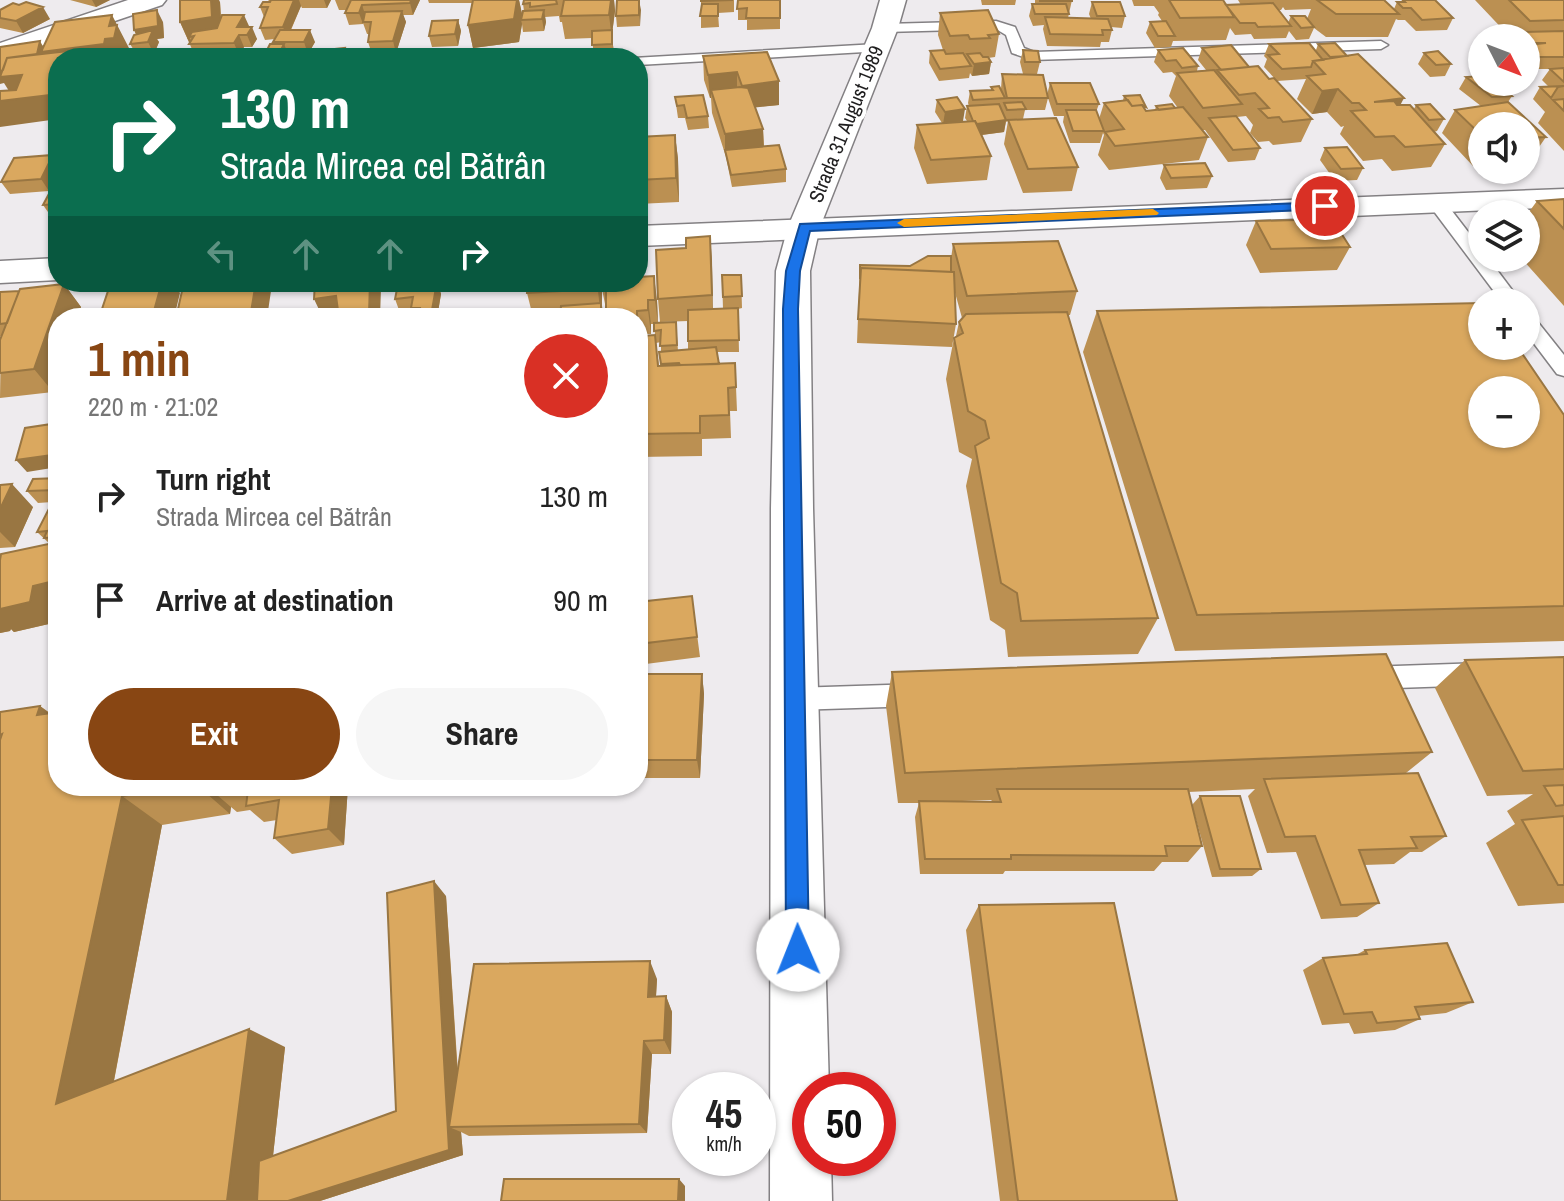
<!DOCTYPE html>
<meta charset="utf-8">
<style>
:root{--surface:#fff;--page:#f6f6f6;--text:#222;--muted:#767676;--accent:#884613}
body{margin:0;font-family:"Archivo Narrow",sans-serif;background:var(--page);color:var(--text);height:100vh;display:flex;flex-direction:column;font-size:30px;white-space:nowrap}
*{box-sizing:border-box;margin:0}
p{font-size:26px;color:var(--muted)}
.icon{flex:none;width:44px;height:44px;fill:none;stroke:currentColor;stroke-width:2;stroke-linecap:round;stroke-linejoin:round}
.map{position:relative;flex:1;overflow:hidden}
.sheet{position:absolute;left:48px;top:308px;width:600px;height:488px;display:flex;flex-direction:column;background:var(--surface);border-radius:32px;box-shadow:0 2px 6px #0004}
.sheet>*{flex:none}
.guide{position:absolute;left:48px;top:48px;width:600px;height:244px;border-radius:32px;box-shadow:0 2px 6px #0004;background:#0b6e4f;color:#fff;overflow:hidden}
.needle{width:52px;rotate:132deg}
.controls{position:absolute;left:1468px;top:24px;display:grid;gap:16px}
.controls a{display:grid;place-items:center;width:72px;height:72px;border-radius:50%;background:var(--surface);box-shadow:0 2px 6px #0004;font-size:40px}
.speed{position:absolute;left:672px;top:1072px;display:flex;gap:16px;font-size:40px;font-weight:700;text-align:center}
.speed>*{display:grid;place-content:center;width:104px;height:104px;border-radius:50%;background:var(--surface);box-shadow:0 2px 6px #0004;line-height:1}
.speed small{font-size:20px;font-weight:400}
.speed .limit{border:12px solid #d22;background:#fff;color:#111}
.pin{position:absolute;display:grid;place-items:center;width:68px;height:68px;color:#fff;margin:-34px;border:4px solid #fff;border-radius:50%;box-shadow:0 2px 8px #0007}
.me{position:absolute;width:88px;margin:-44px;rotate:359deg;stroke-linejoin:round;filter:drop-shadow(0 0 6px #0008)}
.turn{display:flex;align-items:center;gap:28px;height:168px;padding:0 40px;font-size:36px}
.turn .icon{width:104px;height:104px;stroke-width:2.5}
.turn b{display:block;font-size:56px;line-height:68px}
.lanes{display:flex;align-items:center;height:76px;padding:0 40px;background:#0003;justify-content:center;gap:40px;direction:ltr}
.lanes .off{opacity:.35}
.round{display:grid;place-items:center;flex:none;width:84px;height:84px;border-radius:42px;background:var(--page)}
.head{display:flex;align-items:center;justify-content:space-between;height:136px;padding:0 40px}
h1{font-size:48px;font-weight:700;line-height:60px;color:var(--accent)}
.action{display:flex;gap:16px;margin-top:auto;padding:16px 40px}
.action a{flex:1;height:92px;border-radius:48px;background:var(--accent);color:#fff;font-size:32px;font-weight:700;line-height:92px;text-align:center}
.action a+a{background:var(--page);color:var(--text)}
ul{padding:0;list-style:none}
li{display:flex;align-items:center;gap:24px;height:104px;padding:0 40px}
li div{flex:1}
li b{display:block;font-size:30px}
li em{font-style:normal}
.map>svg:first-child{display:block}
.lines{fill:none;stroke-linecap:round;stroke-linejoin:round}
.service-casing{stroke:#838083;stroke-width:3}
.minor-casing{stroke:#838083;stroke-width:3}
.secondary-casing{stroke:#838083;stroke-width:3}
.service{fill:#fff;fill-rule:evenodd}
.minor{fill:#fff;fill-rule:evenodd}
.secondary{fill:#fff;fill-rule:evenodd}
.wall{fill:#bb9052;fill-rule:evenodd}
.shaded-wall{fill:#997642}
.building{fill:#daa85f;stroke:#997642;stroke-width:2;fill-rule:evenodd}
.route{fill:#1a73e8;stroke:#114b97;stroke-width:2}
.slow{fill:#f59e0b}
.labels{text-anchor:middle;stroke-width:8;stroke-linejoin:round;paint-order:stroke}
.far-street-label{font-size:20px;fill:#1f1e1f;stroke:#fff}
</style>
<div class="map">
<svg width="1564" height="1201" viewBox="0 0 1564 1201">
<rect width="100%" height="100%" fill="#eeebee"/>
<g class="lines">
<defs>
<path id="service" d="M996,21L1015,27L1024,48L1034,52L1381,41L1388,45L1381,49L1032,60L1012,53L1006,35L996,29L885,32L878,28L885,24Z
M877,44L882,45V51L638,65V58H633Z
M1436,197L1442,198L1482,250V258H1488L1521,302H1502L1427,202Z
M1526,314L1533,316L1564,355V376L1557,374L1526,333Z
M1482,663L1491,666L1495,674L1491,682L1482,685L1367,689L1358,686L1354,678L1358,670L1367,667Z
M918,684L927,687L931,695L927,703L918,706L794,710L785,707L781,699L785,691L794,688Z"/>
<path id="minor" d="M128,0H166L162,5L0,60V43Z
M1564,189V207L638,246V226Z
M58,258V280L0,283V261Z"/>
<path id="secondary" d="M880,0H906L898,28L820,227L810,271L813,508L829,1090H810V1158H831L832,1201H770L771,508L776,271L788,227L872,28Z"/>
</defs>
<use href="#service" class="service-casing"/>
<use href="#minor" class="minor-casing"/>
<use href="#secondary" class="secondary-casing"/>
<use href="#service" class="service"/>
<use href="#minor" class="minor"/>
<use href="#secondary" class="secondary"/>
</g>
<path class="wall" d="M70,0H110L96,7Z
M268,0H331L327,8H302L301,6L291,30L315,42L308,54H288V58H264V56L274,44L273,42L275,39L265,40L260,28L264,17L260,7L270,2Z
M335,0H420L413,15H403L406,22L396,53L372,54L368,42L369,34H367L363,23V24L349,25L345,13L346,10H339Z
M428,0H519L522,15L524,11L523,4L524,0H614L615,11L612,34L614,56L594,57L592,38L565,39L562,22H560L559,16L545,17L546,22L544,31L523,32L522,24L519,42L473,48L468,25L472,3H429Z
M639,0L640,26L617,27L616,16Z
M701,0H734V12L718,13L719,27L701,28Z
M738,0H780V29L747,30V20H738Z
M981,0H1016L1015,5H982Z
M1035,0H1072L1068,18L1091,19L1089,14L1092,2L1125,16L1122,28L1111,27L1112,30L1109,42H1101L1100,47L1047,46L1043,29L1044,25L1033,26L1029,16L1032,4H1035Z
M1132,0H1232H1223L1226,6L1241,5L1238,0H1384L1394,9L1397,2H1401L1402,0H1435L1453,18L1447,30L1416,31L1405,20H1398L1396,19L1388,37H1326L1314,28L1309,39L1296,40L1289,31L1286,38L1254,39L1251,34L1235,35L1230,28L1226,40L1173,41L1171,47L1155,48L1146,33L1150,22L1162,21L1158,15L1159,13L1154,6H1134ZM1283,7L1285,10L1311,9L1307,19L1291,16L1288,23L1278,10H1281Z
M1475,0H1564V151L1538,123L1545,112L1533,99L1540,87H1549L1542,80L1550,69H1530L1526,65V38H1511Z
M220,2L221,18L249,26L257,39L252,47H244L239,55L195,56L180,22Z
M19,5L50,19L23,33L0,28V10Z
M940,13L999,34L995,57L988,58L991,62L989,74L972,76L970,73L969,78L939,81L929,63L930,51L943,50L938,35Z
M458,20L461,31L458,46L432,47L429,36Z
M163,22L164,38L157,39L159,42L154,54L137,55L130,44L136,34L134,30Z
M1269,44L1316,50L1318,44L1347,56L1400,105L1414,109L1416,105L1444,119L1437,131L1434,132L1445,144L1431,167L1392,171L1382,159L1363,161L1340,134L1344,126L1341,127L1327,112L1312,114L1297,99L1306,79L1277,81L1264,67L1267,59L1264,56Z
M1202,48L1249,67L1269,79L1312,119L1301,142L1273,145L1269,141L1258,142L1250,133L1253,125L1246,116L1237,117L1260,148L1255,160L1228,162L1205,130H1202L1208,137L1199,160L1109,170L1098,155L1104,135L1103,133L1100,143H1070L1063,122L1064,116H1054L1048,98L1045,110H1025L1023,119L1078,167L1072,191L1023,193L1004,144L1008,121L1006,122L1004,132L982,135L991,156L987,180L927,184L914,148L917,125L942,123L935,112L937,100L963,121H967L965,118L967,106H969L968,103L970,91L991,90V87L1001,89L1002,74L1047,95L1050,83L1099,104L1096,112L1099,119L1104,103L1123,100L1124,96L1146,107L1145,109L1146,111L1155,110L1156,106L1178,108L1169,96L1176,76L1172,72L1163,73L1154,62L1158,50L1198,66L1197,71L1206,70L1198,60Z
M1023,50L1040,62L1037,74H1023L1020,62Z
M1424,53L1451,64L1445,76L1430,77L1418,64Z
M703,56L779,81V105L755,107L763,129L764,146L786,169V182L732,187L726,157L712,113L711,98H710L704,80Z
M1466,77L1512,96L1508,102L1546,137L1530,160L1526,161V126H1482V165L1473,166L1442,133L1455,110L1481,106L1459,89Z
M675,97L708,116L709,128L688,130L685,118H678Z
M675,135L678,159L679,202L638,204V137Z
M1325,148L1363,168L1357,180L1335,181L1320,160Z
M58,151V226L43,205L55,182L54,180L49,191L10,194L1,182L53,155L54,157Z
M1164,165L1212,176L1207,188L1166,190L1160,178Z
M1564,199V306L1521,258H1526V216L1537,201Z
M1256,221L1350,247L1337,270L1260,273L1246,245Z
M710,236L713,309H723L722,275H741L742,308L738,309L739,352H717L719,364L735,363L737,411H730L731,438L702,439V456L638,457V318H606V309L602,289V306L603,315L533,317L527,293L638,282L657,300L658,323L676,322L678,351L688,350V321L660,322L658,299L686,248ZM651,324H654L655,335L643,336V334H651ZM661,342V352H659L661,366H659L656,343Z
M953,244L1077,291L1070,315H1068L1158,618L1138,654L1008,657L1005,630L990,620L966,486L972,459L959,452L946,379L954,338L956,336L959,322L962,318L954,289L956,324L952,347L857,343L860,265L910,266L951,259Z
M437,282L441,294L437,318H383L399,310L395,299Z
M64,284L81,307L53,392L0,398L1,336L0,337V292L19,291Z
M1097,311L1564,415V641L1175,651L1083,352Z
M58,478V606L55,607L53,623L14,632L11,629L10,631L0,633V560L50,544L37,532L52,502L38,503L27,491Z
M33,507L15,547L0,548V509Z
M692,596L700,657L638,665V602Z
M1564,657V903L1518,906L1486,843L1515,824L1507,811L1533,794L1487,796L1435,688L1465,660Z
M892,672L1432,752L1406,773L1446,836L1422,852H1410L1394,864L1364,865L1379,903L1357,917L1321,919L1296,852L1267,853L1248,796L1255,789L1188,792L1202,846L1188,862H1162L1154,871H1005L1003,874H920L915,817L919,803H898L886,706ZM992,800L991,801H962Z
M638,674H702L704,694L700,778H638Z
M40,706L50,713L58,786H348L344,845L292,854L274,838L277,820L264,822L250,810L237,812L231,807L230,814L162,825L114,1081L285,1047L273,1156L396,1111L446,896L458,1073L657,979L656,996H666L672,1012L671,1054H652L647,1133L469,1136L461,1132L463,1155L320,1201H0V712Z
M1200,796L1261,869L1252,876L1212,877L1192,805Z
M979,905L1177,1201H1000L966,930Z
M1365,950L1473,1002L1446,1013L1418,1016L1420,1019L1395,1030L1354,1034L1349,1023L1322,1025L1303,970L1323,958L1356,955Z"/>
<path class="shaded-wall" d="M92,0H110L96,7Z
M211,0H219L220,2L222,40L189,37L193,44H190L180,22Z
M294,0H299L301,6L287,38L283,27Z
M324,0H331L327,8Z
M411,0H420L413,15L410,3Z
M517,0H519L523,18L521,20L522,24L519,42L473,48L468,25Z
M611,0H614L615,11L612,34L614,56L609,15Z
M639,0L641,10L640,26L639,15Z
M362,5L366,17L363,24L359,13Z
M43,7L50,19L23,33L16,21Z
M157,10L163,22L164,38L157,39L159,42L154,54L148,42H140L134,30Z
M544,10L546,22L544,31L542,19Z
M402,11L406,22L396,53L393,41Z
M112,15L129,48L126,58H58V119L0,127V101L14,99L4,83L0,84V71L40,41L46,52L109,26Z
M244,15L249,26L244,35L237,27Z
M458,20L461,31L458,46L455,34Z
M252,27L257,39L252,47L247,35Z
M310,30L315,42L308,54L304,42Z
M239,35L244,47L239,55L234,43Z
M284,44L289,56L288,58H279L278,56Z
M345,48L348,58H343Z
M991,62L989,74L972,76L974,64Z
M737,72V95L711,90V98H710L708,75Z
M779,81V105L742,109V86Z
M1338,89L1327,112L1312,114L1322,91Z
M1404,98L1392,121L1374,102Z
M965,109L963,121L943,124L945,112Z
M1006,120L1004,132L973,136L975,124Z
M763,129L764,153L725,150V134Z
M675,135L678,159L679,202L676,178Z
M53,155L58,163L47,170L54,180L49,191L41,179Z
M710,236L712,260L713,319L712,295Z
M654,276L657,300L658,324L655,300Z
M162,282H174L180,293L174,318H152Z
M256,282H266L271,291L267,318H250Z
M370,282H378L381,288L380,318H323L314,299Z
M437,282L441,294L437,318H435L432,310Z
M597,282H602V306L603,318H601Z
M64,284L81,307L77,318H58V377L53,392L34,369Z
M648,300L651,324V334L648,310Z
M58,429V467L27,472L16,460Z
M12,484L33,507L15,547L0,532V509Z
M58,580V606L55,607L53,623L14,632L11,629L10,631L0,633V609L33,586Z
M702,674L704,694L700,778L697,760Z
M40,706L58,720L37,715Z
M198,786H234L217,795L231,807L230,814Z
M332,786H348L344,845L328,829Z
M122,796L162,825L107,1117L56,1104Z
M434,881L446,896L461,1126L449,1127L461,1132L463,1155L320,1201H288L449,1150Z
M650,961L657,979L655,1013L648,997Z
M666,996L672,1012L671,1054L664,1040Z
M249,1029L285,1047L268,1201H227Z
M644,1041L652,1054L647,1133L639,1124Z
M679,1179L685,1186V1201H678Z"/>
<path class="building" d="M180,0H211L212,17L180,22Z
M271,0H294L283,27L260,28L268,7H260L263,2H270Z
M351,0H411L410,3L362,5L359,13H345Z
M473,0H517L514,19L468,25Z
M524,0H556L557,4L530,7V3L523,4Z
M564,0H611L609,15L561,16Z
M617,0H639V15L616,16Z
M701,0H733L701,1Z
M738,0H780V18H746L747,8L737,9Z
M1040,0H1072V1H1040Z
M1169,0H1223L1234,17L1180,18Z
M1317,0H1384L1399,14H1336Z
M1403,0H1435L1453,18L1422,20L1411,8H1403L1397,2H1405Z
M1509,0H1564V20L1530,21Z
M26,2L43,7L16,21L0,18V10L13,3L19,5Z
M1092,2H1120L1125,16H1097Z
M1273,3L1291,26L1258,27L1255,23H1240L1226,5Z
M702,4H718V16H700Z
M1032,4H1066L1069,14H1035Z
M157,10L158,26L134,30L133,14Z
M544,10L542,19L521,20L523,11Z
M988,10L999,34L988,35L990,38L970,39L968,35L950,36L940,13Z
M402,11L393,41L368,42L371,22H363L365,12Z
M112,15L109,26L117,25L114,38L105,39L104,44L41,52L55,22Z
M222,15H244L237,27H252L247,35H239L234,43L189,44L194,36L189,37L192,32L217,28Z
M1291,16H1305L1314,27L1301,28Z
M1045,17L1108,19L1112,30H1102L1103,35L1050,34Z
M458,20L455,34L429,36L432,21Z
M1166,21L1175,36H1158L1150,22Z
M153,30L148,42L130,44L134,35Z
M280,30H310L304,42H273Z
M612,30V44L592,45V31Z
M1564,31V57H1537L1526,45L1546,43H1533L1524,32Z
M40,41L37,54L7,58L3,70L0,71V47Z
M1309,43L1323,60L1313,61L1311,67L1282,69L1268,55L1279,54L1269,44Z
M1335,43L1347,56L1330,57L1318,44Z
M270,44H284L278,56H264Z
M1231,45L1249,67L1221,70L1202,48Z
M345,48L343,58H324L326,50Z
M1183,48L1198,66L1182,68L1176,60L1166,61L1158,50Z
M77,50L74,58H58V73H57L50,95L0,101V91L16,90L22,75L0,77L7,58Z
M944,50L946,54L963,53L971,66L940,69L930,51Z
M1023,50L1038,51L1040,62H1025Z
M1438,51L1451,64L1436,65L1424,53Z
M767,52L779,81L742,86L737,72L708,75L703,56Z
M574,53L575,58H535V56Z
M980,53L983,57H988L991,62L974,64L967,54Z
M1358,54L1404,98L1374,102L1394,101L1397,105H1410L1445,144L1405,147L1394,136L1375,137L1351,111L1366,110L1359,103H1352L1338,89L1322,91L1307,76L1325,74L1313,61Z
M1258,66L1269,79L1274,78L1312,119L1283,122L1279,117L1268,118L1259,109L1269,108L1255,93L1239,95L1217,70Z
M1564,68V82L1550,69Z
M1214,70L1242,104L1203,108L1177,73Z
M1002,74L1043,75L1048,98H1007Z
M1482,76V82H1497L1512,96L1492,97L1466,77Z
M1050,83H1090L1099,104H1057Z
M999,86L1005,98L973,100L970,91L993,90L991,87Z
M1564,86L1558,87L1551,98L1540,87Z
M740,87L748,88L763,129L725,134L711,90Z
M703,95L708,116L687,118L684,105L677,106L675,97Z
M1140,95L1146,107L1142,105L1132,106L1124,96Z
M957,97L965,109L945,112L937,100Z
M1564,99V111L1553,100Z
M1128,100L1132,106L1142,105L1146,111L1183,107L1208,137L1115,146L1105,132L1124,129L1104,103Z
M1022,102L1026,109L1007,110L1004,103Z
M1508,102L1546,137L1526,138V126H1482V136L1455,110Z
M999,104L1006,120L977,124L975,121H973L967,106Z
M1172,104L1175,108L1159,110L1156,106Z
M1430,104L1444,119L1429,120L1416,105Z
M1066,110H1096L1104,131H1073Z
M1236,116L1260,148L1233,150L1209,118Z
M1056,118L1078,167L1028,169L1008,120Z
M975,121L991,156L931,160L917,125Z
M675,135L676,178L638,180V137Z
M779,145L786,169L731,175L725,150Z
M1347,147L1363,168L1341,169L1325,148Z
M58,151V169L47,170Z
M53,155L41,179L1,182L14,158Z
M1205,163L1212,176L1171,178L1164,165Z
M58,177V204L43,205Z
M1564,199V229L1537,201Z
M1332,219L1350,247L1271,249L1256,221Z
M710,236L712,295L658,299L656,250L686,248V238Z
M1058,241L1077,291L967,296L953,244Z
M928,256H951V272L861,268L860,279V265L910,266Z
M861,268L954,272L956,324L858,319Z
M722,275H741L742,296L723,297Z
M654,276L655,300H648V310L637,311V316L606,317V286H601L602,282H638V277Z
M111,282H162L152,318H99Z
M184,282H256L250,318H176Z
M315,282H370L369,314L339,318L336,296L314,299Z
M437,282L432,310L421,311L420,308H411L413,297L395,299L398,284Z
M528,282H597V289L527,293Z
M64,284L34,369L0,373V340L20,289Z
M19,291L7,323L0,324V292Z
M601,303V318H560L561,306Z
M1482,303V346H1517L1564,415V606L1197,615L1097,311ZM1482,390H1526V434H1482Z
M420,308L419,318H383L384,311Z
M738,308L739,340L688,341V310Z
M488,309V318H462L463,311Z
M1067,312L1158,618L1021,621L1017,593L1001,583L975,446L989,438L985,421L968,411L954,338L963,333L959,322L966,314Z
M676,322L677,345L660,346L661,330L654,331V323Z
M638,324H641L642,336L655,335L658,366L735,363L736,387L728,388L729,415L700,416V433L638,434Z
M716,347L719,364L680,365L679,363L661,364L659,352Z
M58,423V429L52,455L16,460L25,428Z
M58,478L57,490L27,491L33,479Z
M12,484L0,509V485Z
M55,497H58V537L44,538L47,531L37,532Z
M58,542V580L33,586L30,602L0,609V560L1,554Z
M692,596L697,637L638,644V602Z
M1386,654L1432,752L905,773L892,672Z
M1564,657V769L1523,771L1465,660Z
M638,674H702L697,760H638Z
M40,706L37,715L58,712V786H181L122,796L56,1104L249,1029L227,1201H0V740L2,734L0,735V712Z
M1418,773L1446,836L1411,837L1417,848L1359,850L1379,903L1341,905L1315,836L1285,837L1264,779Z
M1564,785V805L1556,806L1544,786Z
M219,786H332L328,829L274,838L279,800L246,806L248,790L217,795Z
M997,789H1188L1202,846H1165L1167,856L1011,855V859H925L919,801L1001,802Z
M1200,796H1240L1261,869H1220Z
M1564,816V885H1558L1522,820Z
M434,881L449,1150L288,1201H257L259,1161L396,1111L387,893Z
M1114,903L1177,1201H1018L979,905Z
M1447,943L1473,1002L1415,1007L1420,1019L1377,1023L1372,1012L1344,1014L1323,958L1367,954L1365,950Z
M650,961L648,997L666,996L664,1040L644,1041L639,1124L449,1127L474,964Z
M504,1179H679L678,1201H501Z"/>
<path class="route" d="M1325,202L1332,206L1330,209L810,231L800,271L798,309L809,950L806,958L798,962L790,958L786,950L783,309L786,271L800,224Z"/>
<path class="slow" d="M1153,209L1159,213L1157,215L904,227L897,223L904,219Z"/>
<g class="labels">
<g class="far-street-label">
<text transform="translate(846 124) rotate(-68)" y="7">Strada 31 August 1989</text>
</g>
</g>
</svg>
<div class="controls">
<a><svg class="needle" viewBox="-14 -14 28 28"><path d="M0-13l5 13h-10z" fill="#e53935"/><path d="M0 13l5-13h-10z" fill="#767676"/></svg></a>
<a><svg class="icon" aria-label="sound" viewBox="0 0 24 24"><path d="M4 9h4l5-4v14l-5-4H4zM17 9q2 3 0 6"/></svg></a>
<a><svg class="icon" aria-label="layers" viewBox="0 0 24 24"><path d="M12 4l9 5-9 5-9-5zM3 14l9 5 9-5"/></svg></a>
<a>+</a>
<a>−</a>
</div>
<div class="speed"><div>45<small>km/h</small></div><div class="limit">50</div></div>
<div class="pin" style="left:1325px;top:206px;background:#d93025"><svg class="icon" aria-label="arrive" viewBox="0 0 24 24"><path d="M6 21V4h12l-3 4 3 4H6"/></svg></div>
<svg class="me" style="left:798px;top:950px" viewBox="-20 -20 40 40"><circle r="19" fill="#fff"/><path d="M0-13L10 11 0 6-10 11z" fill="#1a73e8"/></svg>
<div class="guide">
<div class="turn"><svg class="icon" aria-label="right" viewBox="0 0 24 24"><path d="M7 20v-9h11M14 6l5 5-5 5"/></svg><div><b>130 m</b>Strada Mircea cel Bătrân</div></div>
<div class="lanes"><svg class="icon off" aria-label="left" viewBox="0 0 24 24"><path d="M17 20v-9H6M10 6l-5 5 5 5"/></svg><svg class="icon off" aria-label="ahead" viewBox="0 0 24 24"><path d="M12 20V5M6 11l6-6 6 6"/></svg><svg class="icon off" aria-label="ahead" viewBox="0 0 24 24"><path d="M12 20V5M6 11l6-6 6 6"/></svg><svg class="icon" aria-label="right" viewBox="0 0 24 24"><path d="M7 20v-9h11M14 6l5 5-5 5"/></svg></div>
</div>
<section class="sheet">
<div class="head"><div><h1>1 min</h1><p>220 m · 21:02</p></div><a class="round" style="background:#d93025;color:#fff"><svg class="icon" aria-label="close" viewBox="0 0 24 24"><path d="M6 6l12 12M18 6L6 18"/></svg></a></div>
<ul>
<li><svg class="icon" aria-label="right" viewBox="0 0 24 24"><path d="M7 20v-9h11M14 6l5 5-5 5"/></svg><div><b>Turn right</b><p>Strada Mircea cel Bătrân</p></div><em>130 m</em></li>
<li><svg class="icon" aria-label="arrive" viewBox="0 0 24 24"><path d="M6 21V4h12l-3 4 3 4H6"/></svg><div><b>Arrive at destination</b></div><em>90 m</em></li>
</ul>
<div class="action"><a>Exit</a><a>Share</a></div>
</section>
</div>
